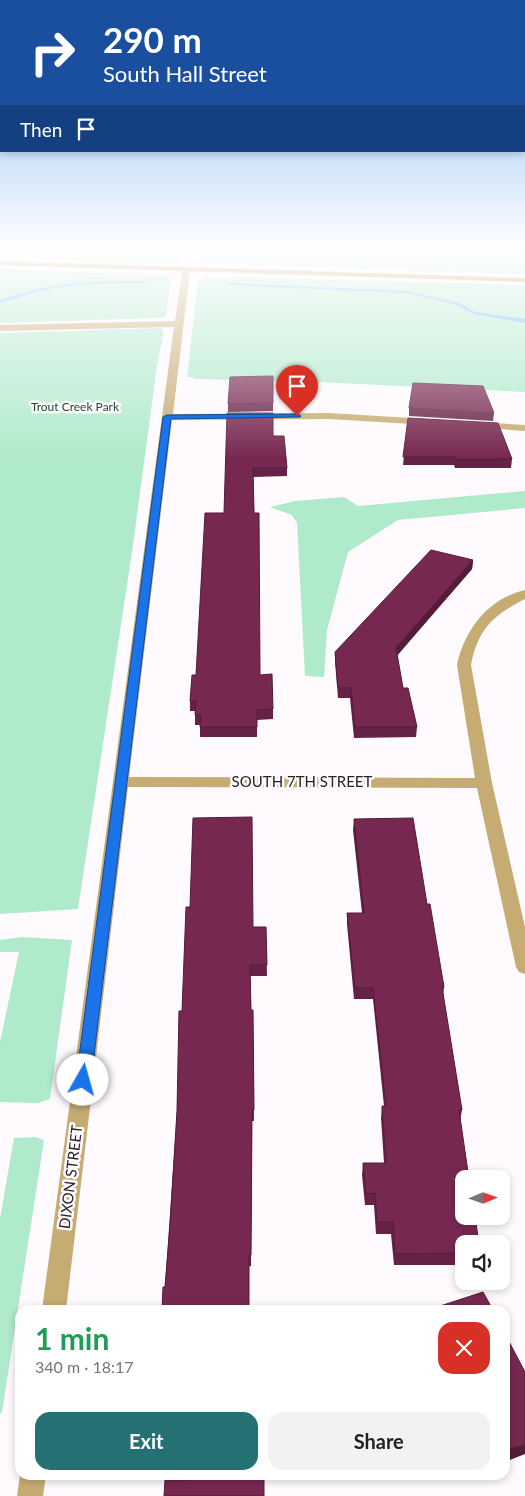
<!DOCTYPE html>
<meta charset="utf-8">
<style>
:root{--surface:#fff;--page:#f2f2f2;--text:#202124;--muted:#757577;--accent:#247073}
body{margin:0;font-family:Lato,sans-serif;background:var(--page);color:var(--text);height:100vh;display:flex;flex-direction:column;font-size:19px;white-space:nowrap}
*{box-sizing:border-box;margin:0}
p{font-size:16px;color:var(--muted)}
.icon{flex:none;width:28px;height:28px;fill:none;stroke:currentColor;stroke-width:2;stroke-linecap:round;stroke-linejoin:round}
.map{position:relative;flex:1;overflow:hidden}
.details{position:absolute;left:15px;top:1305px;width:495px;height:175px;display:flex;flex-direction:column;background:var(--surface);border-radius:15px;box-shadow:0 2px 8px #0003}
.details>*{flex:none}
.hud{position:absolute;left:0px;top:0px;width:525px;height:152px;box-shadow:0 2px 8px #0003;background:#1a4fa0;color:#fff;overflow:hidden}
.needle{width:32px;rotate:88deg}
.controls{position:absolute;left:455px;top:1170px;display:grid;gap:10px}
.controls a{display:grid;place-items:center;width:55px;height:55px;border-radius:10px;background:var(--surface);box-shadow:0 2px 8px #0003;font-size:25px}
.pin{position:absolute;display:grid;place-items:center;width:42px;height:42px;color:#fff;margin:-51px -21px;border-radius:50% 50% 50% 0;rotate:-45deg;box-shadow:0 0 5px #0007}
.pin .icon{rotate:45deg}
.me{position:absolute;width:55px;margin:-28px;rotate:7deg;stroke-linejoin:round;filter:drop-shadow(0 0 4px #0008)}
.turn{display:flex;align-items:center;gap:18px;height:105px;padding:0 20px;font-size:22px}
.turn .icon{width:65px;height:65px;stroke-width:2.5}
.turn b{display:block;font-size:35px;line-height:42px}
.then{display:flex;align-items:center;height:48px;padding:0 20px;background:#0003;gap:10px;font-size:19px}
.round{display:grid;place-items:center;flex:none;width:52px;height:52px;border-radius:15px;background:var(--page)}
.summary{display:flex;align-items:center;justify-content:space-between;height:85px;padding:0 20px}
h1{font-size:30px;font-weight:700;line-height:38px;color:#1e9e55}
.action{display:flex;gap:10px;margin-top:auto;padding:10px 20px}
.action a{flex:1;height:58px;border-radius:15px;background:var(--accent);color:#fff;font-size:20px;font-weight:700;line-height:58px;text-align:center}
.action a+a{background:var(--page);color:var(--text)}
.map>svg:first-child{display:block}
.green{fill:#afeaca}
.lines{fill:none;stroke-linecap:round;stroke-linejoin:round}
.stream{fill:#6cb7f7;fill-rule:evenodd}
.minor{fill:#c6ac73;fill-rule:evenodd}
.secondary{fill:#ab841b;fill-rule:evenodd}
.wall{fill:#662246}
.shaded-wall{fill:#531c39}
.building{fill:#772851;stroke:#531c39}
.route{fill:#1a73e8;stroke:#114b97}
.labels{text-anchor:middle;stroke-width:5;stroke-linejoin:round;paint-order:stroke}
.far-park-label{font-size:12px;fill:#1e4935;stroke:#fefafe}
.street-label{font-size:15px;fill:#252425;stroke:#fefafe}
</style>
<div class="map">
<svg width="525" height="1496" viewBox="0 0 525 1496">
<rect width="100%" height="100%" fill="#fefafe"/>
<path class="green" d="M0,248H189L184,251L175,262L160,263L0,257Z
M214,248H525V274L199,263L203,254Z
M0,269L168,276L171,279L166,316L160,318L0,323Z
M222,277L525,285V392L317,382L193,379V377H187L198,281L204,278Z
M161,328L164,332L157,365L133,545L78,909L0,914V333Z
M525,491V508L398,520L348,552L327,630L324,677L305,676L297,523L292,515L270,507L295,501L344,497L358,506Z
M22,937L72,940L50,1099L38,1103L0,1102V1042L19,952H0V940Z
M35,1137L44,1140L2,1412L0,1414V1219L14,1138Z"/>
<g class="lines">
<path class="stream" d="M110,281H148L150,282L148,283C111,283 73,283 37,292C24,295 12,300 0,303V300C36,287 72,282 110,281Z
M227,283L406,291L460,303L475,312L525,319V323L474,314L456,305L406,293L229,285H227Z"/>
<path class="minor" d="M183,268L190,270L173,414L329,413L428,419L433,422L428,425L329,419L172,420L129,777L475,778L457,665C465,629 488,599 525,590V599C493,615 478,629 471,665L492,783L525,927V974L519,972L516,967L477,788L128,787L66,1310H42L174,327L0,331V325L175,321Z
M478,422L525,425V431L474,427V423Z
M20,1475H46L43,1496H17Z"/>
<path class="secondary" d="M0,261L525,278V282L0,265Z"/>
</g>
<path class="wall" d="M273,376V411L228,412V404Z
M409,408L494,413L493,421L409,416Z
M408,418L512,459L511,468H455L454,465H403Z
M273,436L287,468V476L253,477L260,675L273,709V719L257,720V737H200V725H195V711H190V701L196,675L224,513Z
M473,560L472,569L397,655L403,688L417,727L416,737L354,738L350,698H338L335,662V652Z
M354,819L427,904L444,987L443,996L462,1110L460,1121L464,1265H394L391,1234H376L374,1205H365L362,1175L363,1163H384L381,1118L382,1106H384L373,999H354L347,924V913H362L353,830Z
M253,927H266L267,976H250L251,1010H253L254,1121H252L251,1266L165,1287L177,1111L182,1011Z"/>
<path class="shaded-wall" d="M473,560L472,569L396,657V648Z
M525,1444V1454L505,1462V1451Z"/>
<path class="building" d="M273,376V403L228,404L230,377Z
M413,383L483,386L494,413L409,408Z
M227,413H273V436H284L287,468H253L254,513H259L260,675L272,674L273,709L257,710V727H200L201,715H195L196,701H190L192,675H196L205,513H224Z
M408,418L498,423L512,459L456,460L455,457H403Z
M431,550L473,560L396,648L403,688H408L417,727H355L351,688H338L335,652Z
M252,817L253,927H266L267,965H250L251,1010H253L254,1110H252L251,1255H249V1310H162L163,1287H165L170,1226L177,1111L179,1011H182L186,907H190L193,818Z
M413,818L427,904H430L444,987H442L462,1110H459L469,1179H464V1216H475L479,1244H464V1253L395,1254L393,1222H377L375,1193L366,1194L363,1163H386L382,1106H386L373,988H355L347,913H364L354,819Z
M483,1292L493,1310H428Z
M505,1334L525,1372V1444L505,1451Z
M264,1479V1496H164L165,1480Z"/>
<linearGradient id="sky" x2="0" y2="1"><stop stop-color="#76b5ee"/><stop offset="0.54" stop-color="#fffdff"/><stop offset="1" stop-color="#fffdff" stop-opacity="0"/></linearGradient>
<rect width="525" height="458" fill="url(#sky)"/>
<path class="route" d="M297,414L301,416L300,417L171,419L91,1080L89,1084L83,1086L78,1084L76,1080L163,417L167,415Z"/>
<g class="labels">
<g class="far-park-label">
<text x="75" y="411">Trout Creek Park</text>
</g>
<g class="street-label">
<text x="302" y="787">SOUTH 7TH STREET</text>
<text transform="translate(71 1177) rotate(-83)" y="5">DIXON STREET</text>
</g>
</g>
</svg>
<div class="controls">
<a><svg class="needle" viewBox="-14 -14 28 28"><path d="M0-13l5 13h-10z" fill="#e53935"/><path d="M0 13l5-13h-10z" fill="#757577"/></svg></a>
<a><svg class="icon" aria-label="sound" viewBox="0 0 24 24"><path d="M4 9h4l5-4v14l-5-4H4zM17 9q2 3 0 6"/></svg></a>
</div>
<div class="pin" style="left:297px;top:416px;background:#d93025"><svg class="icon" aria-label="arrive" viewBox="0 0 24 24"><path d="M6 21V4h12l-3 4 3 4H6"/></svg></div>
<svg class="me" style="left:83px;top:1080px" viewBox="-20 -20 40 40"><circle r="19" fill="#fff"/><path d="M0-13L10 11 0 6-10 11z" fill="#1a73e8"/></svg>
<div class="hud">
<div class="turn"><svg class="icon" aria-label="right" viewBox="0 0 24 24"><path d="M7 20v-9h11M14 6l5 5-5 5"/></svg><div><b>290 m</b>South Hall Street</div></div>
<div class="then">Then<svg class="icon" aria-label="arrive" viewBox="0 0 24 24"><path d="M6 21V4h12l-3 4 3 4H6"/></svg></div>
</div>
<section class="details">
<div class="summary"><div><h1>1 min</h1><p>340 m · 18:17</p></div><a class="round" style="background:#d93025;color:#fff"><svg class="icon" aria-label="close" viewBox="0 0 24 24"><path d="M6 6l12 12M18 6L6 18"/></svg></a></div>
<div class="action"><a>Exit</a><a>Share</a></div>
</section>
</div>
